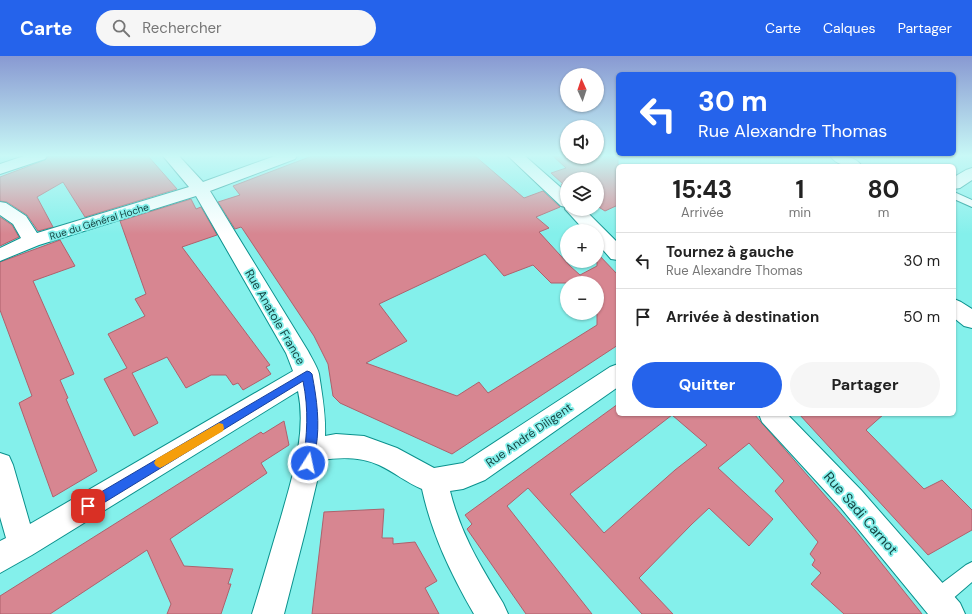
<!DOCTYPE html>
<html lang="fr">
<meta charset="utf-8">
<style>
:root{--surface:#fff;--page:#f6f6f6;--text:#222;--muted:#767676;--line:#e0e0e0;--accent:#2563eb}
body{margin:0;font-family:"DM Sans",sans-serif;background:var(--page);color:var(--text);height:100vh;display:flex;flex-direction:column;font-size:15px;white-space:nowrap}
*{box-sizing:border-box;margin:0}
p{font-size:13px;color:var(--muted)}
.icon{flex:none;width:22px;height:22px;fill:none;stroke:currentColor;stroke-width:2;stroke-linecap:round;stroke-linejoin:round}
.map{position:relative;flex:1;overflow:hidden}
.panel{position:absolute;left:616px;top:108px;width:340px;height:252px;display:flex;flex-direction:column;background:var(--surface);border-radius:6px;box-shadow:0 1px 3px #0004}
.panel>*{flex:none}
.hud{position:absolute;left:616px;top:16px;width:340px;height:84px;border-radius:6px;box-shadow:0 1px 3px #0004;background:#2563eb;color:#fff;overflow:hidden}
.needle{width:26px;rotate:357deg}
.buttons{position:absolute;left:560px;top:12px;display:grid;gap:8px}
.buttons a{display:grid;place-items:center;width:44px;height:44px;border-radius:50%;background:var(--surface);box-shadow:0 1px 3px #0004;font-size:20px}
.pin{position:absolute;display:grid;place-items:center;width:34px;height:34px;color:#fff;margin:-17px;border-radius:8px;box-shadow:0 2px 6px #0006}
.me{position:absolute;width:44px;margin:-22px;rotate:10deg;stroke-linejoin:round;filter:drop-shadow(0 0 3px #0008)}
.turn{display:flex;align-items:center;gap:14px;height:84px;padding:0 16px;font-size:18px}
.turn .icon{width:52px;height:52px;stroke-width:2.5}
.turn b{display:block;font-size:28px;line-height:34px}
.eta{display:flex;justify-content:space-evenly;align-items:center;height:68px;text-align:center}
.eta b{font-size:24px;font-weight:700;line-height:28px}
.action{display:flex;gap:8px;margin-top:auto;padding:8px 16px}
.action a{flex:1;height:46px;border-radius:24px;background:var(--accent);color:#fff;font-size:16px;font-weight:700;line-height:46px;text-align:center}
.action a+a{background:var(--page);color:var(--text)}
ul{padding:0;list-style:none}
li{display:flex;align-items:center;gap:12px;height:56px;padding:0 16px;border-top:1px solid var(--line)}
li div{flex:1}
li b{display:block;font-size:15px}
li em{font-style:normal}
header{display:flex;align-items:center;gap:24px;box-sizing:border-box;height:56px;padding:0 20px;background:var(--accent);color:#fff}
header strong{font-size:19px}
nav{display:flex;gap:22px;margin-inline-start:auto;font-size:14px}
.search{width:280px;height:36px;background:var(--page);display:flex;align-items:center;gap:10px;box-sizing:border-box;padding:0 14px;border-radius:22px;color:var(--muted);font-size:15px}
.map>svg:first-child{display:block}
.building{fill:#d78691;stroke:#ae616c;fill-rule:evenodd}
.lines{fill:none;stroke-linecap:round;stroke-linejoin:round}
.lane-casing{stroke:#0a918d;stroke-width:2}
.street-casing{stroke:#0a918d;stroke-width:2}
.secondary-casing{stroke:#0a918d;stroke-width:2}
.lane{fill:#fff;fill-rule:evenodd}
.street{fill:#fff;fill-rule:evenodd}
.secondary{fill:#fff;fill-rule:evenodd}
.route{fill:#2563eb;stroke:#184099}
.slow{fill:#f59e0b}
.labels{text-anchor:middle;stroke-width:3.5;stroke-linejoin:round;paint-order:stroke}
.far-street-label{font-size:10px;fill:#164543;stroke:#84f0eb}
.street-label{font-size:12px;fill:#164543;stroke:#84f0eb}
.near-street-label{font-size:14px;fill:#164543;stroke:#84f0eb}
</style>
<header>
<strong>Carte</strong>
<div class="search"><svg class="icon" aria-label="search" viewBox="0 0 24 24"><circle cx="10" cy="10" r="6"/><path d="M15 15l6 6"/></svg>Rechercher</div>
<nav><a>Carte</a><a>Calques</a><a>Partager</a></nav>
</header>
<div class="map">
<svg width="972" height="558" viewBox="0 0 972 558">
<rect width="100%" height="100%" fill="#84f0eb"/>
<path class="building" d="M48,100H148L177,133L85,161L63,126L37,141L53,171L38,175L27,159L7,146L0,145V121L45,104Z
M312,100H475L524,142L543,135L560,151L536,161L549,172L539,176L570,210L580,219L597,210V197L618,219V289L452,398L340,347L333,340L328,308L314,280L242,172L241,171L235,173L218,146L240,139L233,130ZM485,198L504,220L533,209L551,227H597V269L488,337L479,326L457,340L366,307L407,285L379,248Z
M553,100H618V149L605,155L597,150V123H567V135L561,129L563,128L551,117L566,112Z
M191,143L196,153L201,151L217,179L182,191L270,309L266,311L271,318L243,334L238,327L233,329L226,319H211L186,332L167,301L132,317L158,367L134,380L104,323L127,312L108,278L145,260L135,243L146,238L120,165Z
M0,161L12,169L19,181L0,190Z
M60,184L75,210L33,225L74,318L60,324L68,342L66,343L97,415L53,441L19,347L32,340L0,254V206Z
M618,348V358H754L855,474L922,558H844L811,528L821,517L812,509L815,504L810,498L818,486L775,435L784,425L749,387L718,412L773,463L749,490L709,452L692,468L639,522L673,558H642L528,432L507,450L592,558H526L467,473L472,468L465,459ZM672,359L707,389L675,414L604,477L570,438Z
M799,358H884L866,374L924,433L942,424L972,454V474L928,499Z
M284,365L289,389L261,407L267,417L170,483L184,510L233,513L228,528H231L221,558H167L171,548L147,494L50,558H0V540L261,376L263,378Z
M384,453L382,482H393V488L415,486L437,525L425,532L439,558H312L324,456Z"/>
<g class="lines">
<defs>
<path id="lane" d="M954,136L972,144V151L954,143Z
M972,506V526L943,551L936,553L929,551L927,544L929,537L966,509Z"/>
<path id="street" d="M24,100H47L45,103L0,118V108Z
M163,100H179L203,126L275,100H297L295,103L210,135L308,295C311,301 318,312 319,318C322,338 326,359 325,380L336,378L364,380L397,392L434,412L463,407L610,311L618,308V331L485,424L463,433L450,435C461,479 480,509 503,547L508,558H474C451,518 432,479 422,433C407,427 394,416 379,409C362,401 340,401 322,404L305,476L284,558H252C262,526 271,494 281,461C292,422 307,377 298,335L32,499L0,517V485L6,482L0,461V397L9,400L13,409L30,468L293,315L286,297L196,140L39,189L0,205V192L21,182L13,168L0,159V146L6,147L26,160L37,177L189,131Z
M830,100C842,100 854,99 862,110C850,110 838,111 830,100Z
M972,112V124L960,132L954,133V121L966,114Z
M954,243L961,246L972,253V272L964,270L954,262Z"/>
<path id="secondary" d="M508,100H525L567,137V153H584L618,187V204L611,203L597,187V175H585L565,153L566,151L561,150Z
M759,358H787L861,434L960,547L965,558H928L841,452L762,366Z"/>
</defs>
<use href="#lane" class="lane-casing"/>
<use href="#street" class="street-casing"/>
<use href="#secondary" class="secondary-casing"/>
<use href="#lane" class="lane"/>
<use href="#street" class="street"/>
<use href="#secondary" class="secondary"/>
</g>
<linearGradient id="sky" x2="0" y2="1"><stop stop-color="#8899d2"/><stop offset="0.56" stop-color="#c8f8f6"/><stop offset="1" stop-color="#c8f8f6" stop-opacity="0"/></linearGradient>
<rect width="972" height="178" fill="url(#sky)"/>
<path class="route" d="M307,315L310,316L312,318C317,344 320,367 316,392C315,398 315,405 312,410L308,412L304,410L303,407C307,379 309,354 303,325L92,454L88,455L84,454L82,450L84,446Z"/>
<path class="slow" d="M219,367L223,368L224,372L223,375L164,410L160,412L156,410L154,407L156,403Z"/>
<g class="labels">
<g class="far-street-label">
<text transform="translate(99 165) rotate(-17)" y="4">Rue du Général Hoche</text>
</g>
<g class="street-label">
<text transform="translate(275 261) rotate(60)" y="4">Rue Anatole France</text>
<text transform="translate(529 379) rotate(-35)" y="4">Rue André Diligent</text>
</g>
<g class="near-street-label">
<text transform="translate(861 457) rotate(49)" y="5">Rue Sadi Carnot</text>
</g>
</g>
</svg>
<div class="buttons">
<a><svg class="needle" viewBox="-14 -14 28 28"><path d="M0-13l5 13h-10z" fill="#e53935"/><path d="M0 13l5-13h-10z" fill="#767676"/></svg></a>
<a><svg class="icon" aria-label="sound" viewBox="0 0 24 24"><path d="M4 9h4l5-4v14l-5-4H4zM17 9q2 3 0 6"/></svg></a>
<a><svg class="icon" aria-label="layers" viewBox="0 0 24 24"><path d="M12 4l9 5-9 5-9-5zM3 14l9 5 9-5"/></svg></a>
<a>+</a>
<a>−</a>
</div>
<div class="pin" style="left:88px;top:450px;background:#d93025"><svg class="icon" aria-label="arrive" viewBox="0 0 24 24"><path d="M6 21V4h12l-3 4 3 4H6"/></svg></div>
<svg class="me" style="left:308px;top:407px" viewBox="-20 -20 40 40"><circle r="17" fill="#2563eb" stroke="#fff" stroke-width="3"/><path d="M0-11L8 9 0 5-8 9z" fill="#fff"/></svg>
<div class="hud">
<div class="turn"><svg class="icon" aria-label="left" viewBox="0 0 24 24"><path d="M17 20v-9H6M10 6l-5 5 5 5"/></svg><div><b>30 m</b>Rue Alexandre Thomas</div></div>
</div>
<section class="panel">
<div class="eta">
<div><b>15:43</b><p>Arrivée</p></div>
<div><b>1</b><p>min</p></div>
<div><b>80</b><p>m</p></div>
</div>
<ul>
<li><svg class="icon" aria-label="left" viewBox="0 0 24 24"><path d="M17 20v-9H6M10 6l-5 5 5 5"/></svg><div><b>Tournez à gauche</b><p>Rue Alexandre Thomas</p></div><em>30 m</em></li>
<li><svg class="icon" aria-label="arrive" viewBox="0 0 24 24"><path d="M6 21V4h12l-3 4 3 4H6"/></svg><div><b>Arrivée à destination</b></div><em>50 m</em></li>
</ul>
<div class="action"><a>Quitter</a><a>Partager</a></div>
</section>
</div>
